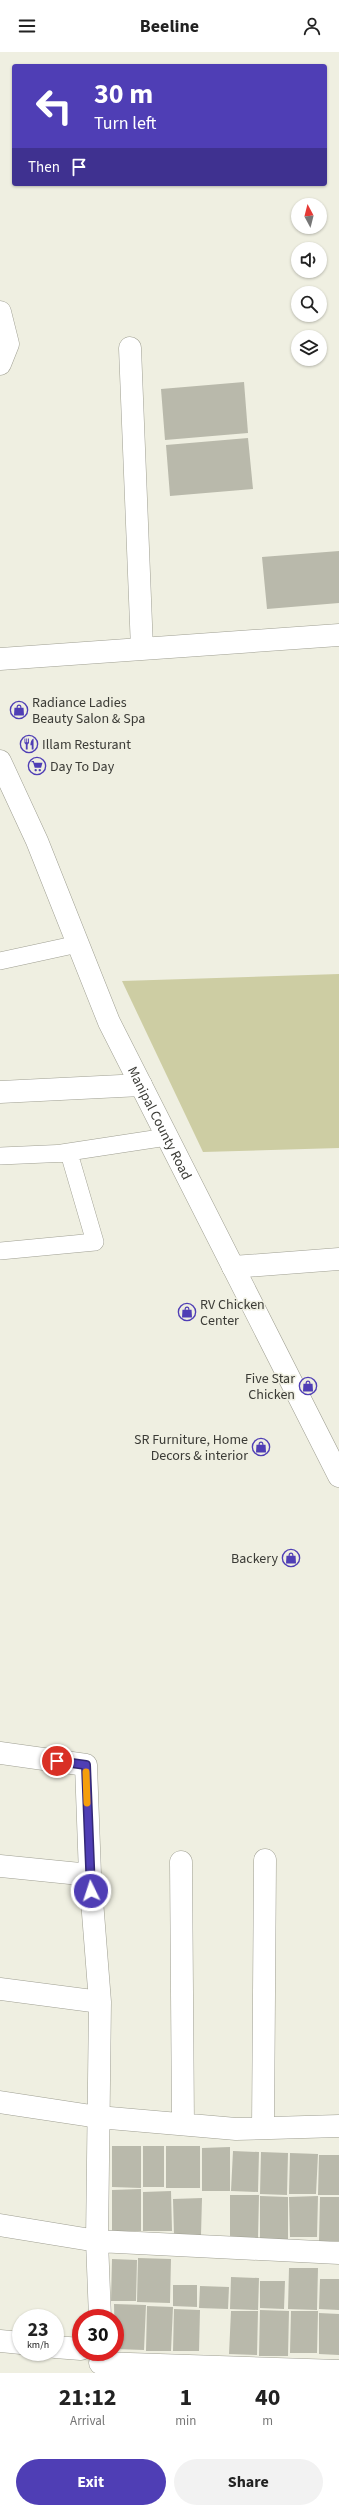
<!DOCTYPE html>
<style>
:root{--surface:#fff;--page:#f2f2f2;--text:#222;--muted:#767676;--accent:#4f3eb5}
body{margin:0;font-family:"Source Sans 3",sans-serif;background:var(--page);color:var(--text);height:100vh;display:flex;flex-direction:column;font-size:15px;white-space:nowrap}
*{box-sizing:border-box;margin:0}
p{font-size:13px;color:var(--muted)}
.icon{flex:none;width:22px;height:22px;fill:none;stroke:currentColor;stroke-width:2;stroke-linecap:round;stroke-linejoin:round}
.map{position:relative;height:2321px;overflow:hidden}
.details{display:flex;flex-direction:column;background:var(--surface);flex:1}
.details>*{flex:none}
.guide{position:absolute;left:12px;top:12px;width:315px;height:122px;border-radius:4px;box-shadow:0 1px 3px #0004;background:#4f3eb5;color:#fff;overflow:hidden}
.needle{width:26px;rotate:353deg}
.controls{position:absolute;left:291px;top:146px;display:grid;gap:8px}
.controls a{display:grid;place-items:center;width:36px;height:36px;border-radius:50%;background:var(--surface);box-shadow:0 1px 3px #0004;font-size:20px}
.speed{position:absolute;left:12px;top:2257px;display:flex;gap:8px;font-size:20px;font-weight:700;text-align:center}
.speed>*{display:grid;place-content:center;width:52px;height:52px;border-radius:50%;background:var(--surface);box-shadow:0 1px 3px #0004;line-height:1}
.speed small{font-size:10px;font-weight:400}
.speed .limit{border:6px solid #d22;background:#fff;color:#111}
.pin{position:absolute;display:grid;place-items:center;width:34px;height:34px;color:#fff;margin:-17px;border:2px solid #fff;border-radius:50%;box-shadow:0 1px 4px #0007}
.me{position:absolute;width:44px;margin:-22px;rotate:356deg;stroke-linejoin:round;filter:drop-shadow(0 0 3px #0008)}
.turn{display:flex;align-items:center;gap:14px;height:84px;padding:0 16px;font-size:18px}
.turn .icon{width:52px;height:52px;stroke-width:2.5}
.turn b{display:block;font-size:28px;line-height:34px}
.then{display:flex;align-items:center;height:38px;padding:0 16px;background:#0003;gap:8px;font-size:15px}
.eta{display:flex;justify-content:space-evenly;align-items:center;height:68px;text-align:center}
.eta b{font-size:24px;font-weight:700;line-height:28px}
.primary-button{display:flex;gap:8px;margin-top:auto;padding:8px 16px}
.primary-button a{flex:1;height:46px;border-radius:24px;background:var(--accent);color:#fff;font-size:16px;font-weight:700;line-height:46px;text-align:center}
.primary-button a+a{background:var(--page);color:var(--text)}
header{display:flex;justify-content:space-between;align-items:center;height:52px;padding:0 16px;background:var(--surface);font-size:18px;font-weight:700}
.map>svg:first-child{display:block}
.green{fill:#cdcda3}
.building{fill:#b9b9ab}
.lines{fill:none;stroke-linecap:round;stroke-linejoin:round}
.lane-casing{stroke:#9f9f92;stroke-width:18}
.street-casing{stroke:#9f9f92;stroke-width:23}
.secondary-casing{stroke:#9f9f92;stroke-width:23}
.lane{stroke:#fff;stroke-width:17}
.street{stroke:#fff;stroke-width:22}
.secondary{stroke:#fff;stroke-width:22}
.route-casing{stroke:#332876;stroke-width:10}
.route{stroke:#4f3eb5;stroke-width:7}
.slow{stroke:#f59e0b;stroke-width:7}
.labels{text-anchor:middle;stroke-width:3;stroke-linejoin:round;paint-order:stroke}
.poi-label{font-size:14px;fill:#3b3b36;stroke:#efefe1;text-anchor:start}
.street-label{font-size:14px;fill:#3b3b36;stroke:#efefe1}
</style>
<header><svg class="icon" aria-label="menu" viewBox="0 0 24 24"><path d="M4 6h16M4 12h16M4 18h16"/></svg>Beeline<svg class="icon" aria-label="person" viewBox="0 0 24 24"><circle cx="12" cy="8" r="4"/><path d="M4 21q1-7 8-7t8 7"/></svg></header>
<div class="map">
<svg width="339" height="2321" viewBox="0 0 339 2321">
<rect width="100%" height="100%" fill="#efefe1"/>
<path class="green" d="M339,922V1096L203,1100L122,929Z"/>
<path class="building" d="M244,330L248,381L165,388L161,337Z
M248,386L253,437L170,444L166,393Z
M339,499V551L267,557L262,505Z
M112,2094H141V2136L112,2135Z
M143,2094H164V2135H143Z
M166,2094H200V2136H166Z
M230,2095V2139H202V2096Z
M233,2099L259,2100L258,2140L231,2139Z
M261,2100L288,2101L287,2143L260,2142Z
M290,2101L318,2102L316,2142H289Z
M319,2103H339V2143H318Z
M141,2137V2179H112V2138Z
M171,2139L172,2179H143V2140Z
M230,2143H259L258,2186H230Z
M260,2144L288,2145V2189H260Z
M318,2144L317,2185H290L289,2145Z
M320,2145H339V2189H319Z
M202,2146L201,2183H174L173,2147Z
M138,2206L171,2207L170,2251L137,2250Z
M112,2207L137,2208L136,2249H111Z
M289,2216H318L317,2258L288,2257Z
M231,2225L259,2226L258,2258L230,2257Z
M320,2227H339V2258L319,2257Z
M260,2229H285L284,2257L260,2256Z
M173,2233H197V2255L173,2254Z
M200,2234L229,2235L228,2257L199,2256Z
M114,2252L146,2253L144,2298L115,2297Z
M147,2254L173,2255L171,2299H146Z
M174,2257L200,2258L199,2299H173Z
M260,2258L289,2259L288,2304H259Z
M231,2259H258L257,2303L229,2302Z
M291,2259H318L317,2301H290Z
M319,2261L339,2262V2303L319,2302Z"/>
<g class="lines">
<defs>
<path id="lane" d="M0,909L78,892
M62,1101L167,1085
M0,1104L69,1101L95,1190L0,1199"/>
<path id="street" d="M0,260L8,292L0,312
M130,296L142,597
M0,607L339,583
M233,1215L339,1207
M0,1701L86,1713L90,1823L100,1950L97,2189L100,2266
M181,1810L183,2072
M0,1814L90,1823
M0,1937L100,1950
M0,2050L98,2065L236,2077L339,2074
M263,2076L265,1808
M0,2173L97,2189L339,2201
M0,2289L21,2291
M55,2295L81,2297
M100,2311L339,2319"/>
<g id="secondary">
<path id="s1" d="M0,709L37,789L109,970L339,1424"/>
<path d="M0,1040L141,1033"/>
</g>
</defs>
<use href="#lane" class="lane-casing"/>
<use href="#street" class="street-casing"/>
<use href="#secondary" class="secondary-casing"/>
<use href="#lane" class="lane"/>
<use href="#street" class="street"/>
<use href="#secondary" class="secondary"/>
</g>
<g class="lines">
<defs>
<path id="route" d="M57,1709L86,1713L91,1839"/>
</defs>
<use href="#route" class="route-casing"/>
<use href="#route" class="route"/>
<path class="slow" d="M86,1720L87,1751"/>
</g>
<defs>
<symbol id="shop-ring" viewBox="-11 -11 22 22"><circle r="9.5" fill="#efefe1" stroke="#4f3eb5" stroke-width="1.5"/><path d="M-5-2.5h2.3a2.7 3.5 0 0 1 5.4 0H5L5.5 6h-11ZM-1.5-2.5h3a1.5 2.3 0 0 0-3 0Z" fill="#4f3eb5"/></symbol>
<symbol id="restaurant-ring" viewBox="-11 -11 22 22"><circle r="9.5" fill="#efefe1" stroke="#4f3eb5" stroke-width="1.5"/><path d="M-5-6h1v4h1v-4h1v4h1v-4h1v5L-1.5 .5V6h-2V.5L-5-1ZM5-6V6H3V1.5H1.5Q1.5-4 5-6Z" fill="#4f3eb5"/></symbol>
<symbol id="supermarket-ring" viewBox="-11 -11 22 22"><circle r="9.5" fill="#efefe1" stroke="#4f3eb5" stroke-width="1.5"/><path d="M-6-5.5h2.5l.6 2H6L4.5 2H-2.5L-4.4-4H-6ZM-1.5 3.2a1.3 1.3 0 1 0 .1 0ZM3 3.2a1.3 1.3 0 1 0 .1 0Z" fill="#4f3eb5"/></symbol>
</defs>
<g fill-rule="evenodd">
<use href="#shop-ring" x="9" y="648" width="20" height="20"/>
<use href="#restaurant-ring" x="19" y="682" width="20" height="20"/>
<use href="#supermarket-ring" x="27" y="704" width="20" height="20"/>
<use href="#shop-ring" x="177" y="1250" width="20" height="20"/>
<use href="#shop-ring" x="298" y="1324" width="20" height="20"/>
<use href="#shop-ring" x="251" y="1385" width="20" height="20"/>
<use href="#shop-ring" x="281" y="1496" width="20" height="20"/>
</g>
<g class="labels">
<g class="poi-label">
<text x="32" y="655">Radiance Ladies<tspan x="32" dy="16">Beauty Salon &amp; Spa</tspan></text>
<text x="42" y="697">Illam Resturant</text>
<text x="50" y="719">Day To Day</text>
<text x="200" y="1257">RV Chicken<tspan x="200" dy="16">Center</tspan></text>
<text x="295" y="1331" text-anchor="end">Five Star<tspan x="295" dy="16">Chicken</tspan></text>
<text x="248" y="1392" text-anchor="end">SR Furniture, Home<tspan x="248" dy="16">Decors &amp; interior</tspan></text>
<text x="278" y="1511" text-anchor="end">Backery</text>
</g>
<g class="street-label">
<text dy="5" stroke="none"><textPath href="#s1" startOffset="396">Manipal County Road</textPath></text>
</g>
</g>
</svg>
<div class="controls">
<a><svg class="needle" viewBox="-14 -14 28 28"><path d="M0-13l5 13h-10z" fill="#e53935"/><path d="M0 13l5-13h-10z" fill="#767676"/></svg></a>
<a><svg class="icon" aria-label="sound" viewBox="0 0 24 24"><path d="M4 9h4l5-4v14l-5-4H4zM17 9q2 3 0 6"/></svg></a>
<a><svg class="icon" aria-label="search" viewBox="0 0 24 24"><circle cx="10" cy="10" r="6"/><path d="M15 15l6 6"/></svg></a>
<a><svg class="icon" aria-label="layers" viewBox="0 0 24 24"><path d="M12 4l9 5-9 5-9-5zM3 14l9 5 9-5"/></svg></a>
</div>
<div class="speed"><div>23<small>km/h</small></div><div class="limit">30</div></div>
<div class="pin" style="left:57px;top:1709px;background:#d93025"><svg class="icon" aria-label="arrive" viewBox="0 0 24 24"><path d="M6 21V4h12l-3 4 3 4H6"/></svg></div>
<svg class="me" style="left:91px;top:1839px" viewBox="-20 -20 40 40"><circle r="17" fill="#4f3eb5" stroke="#fff" stroke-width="3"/><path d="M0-11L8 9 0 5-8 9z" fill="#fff"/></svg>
<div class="guide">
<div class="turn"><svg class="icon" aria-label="left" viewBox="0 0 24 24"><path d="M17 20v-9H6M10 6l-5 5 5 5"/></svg><div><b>30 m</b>Turn left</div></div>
<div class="then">Then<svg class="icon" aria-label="arrive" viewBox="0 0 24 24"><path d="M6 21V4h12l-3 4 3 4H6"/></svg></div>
</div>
</div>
<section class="details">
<div class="eta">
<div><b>21:12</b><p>Arrival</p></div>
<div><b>1</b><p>min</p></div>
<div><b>40</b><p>m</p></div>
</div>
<div class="primary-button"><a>Exit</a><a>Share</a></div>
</section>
